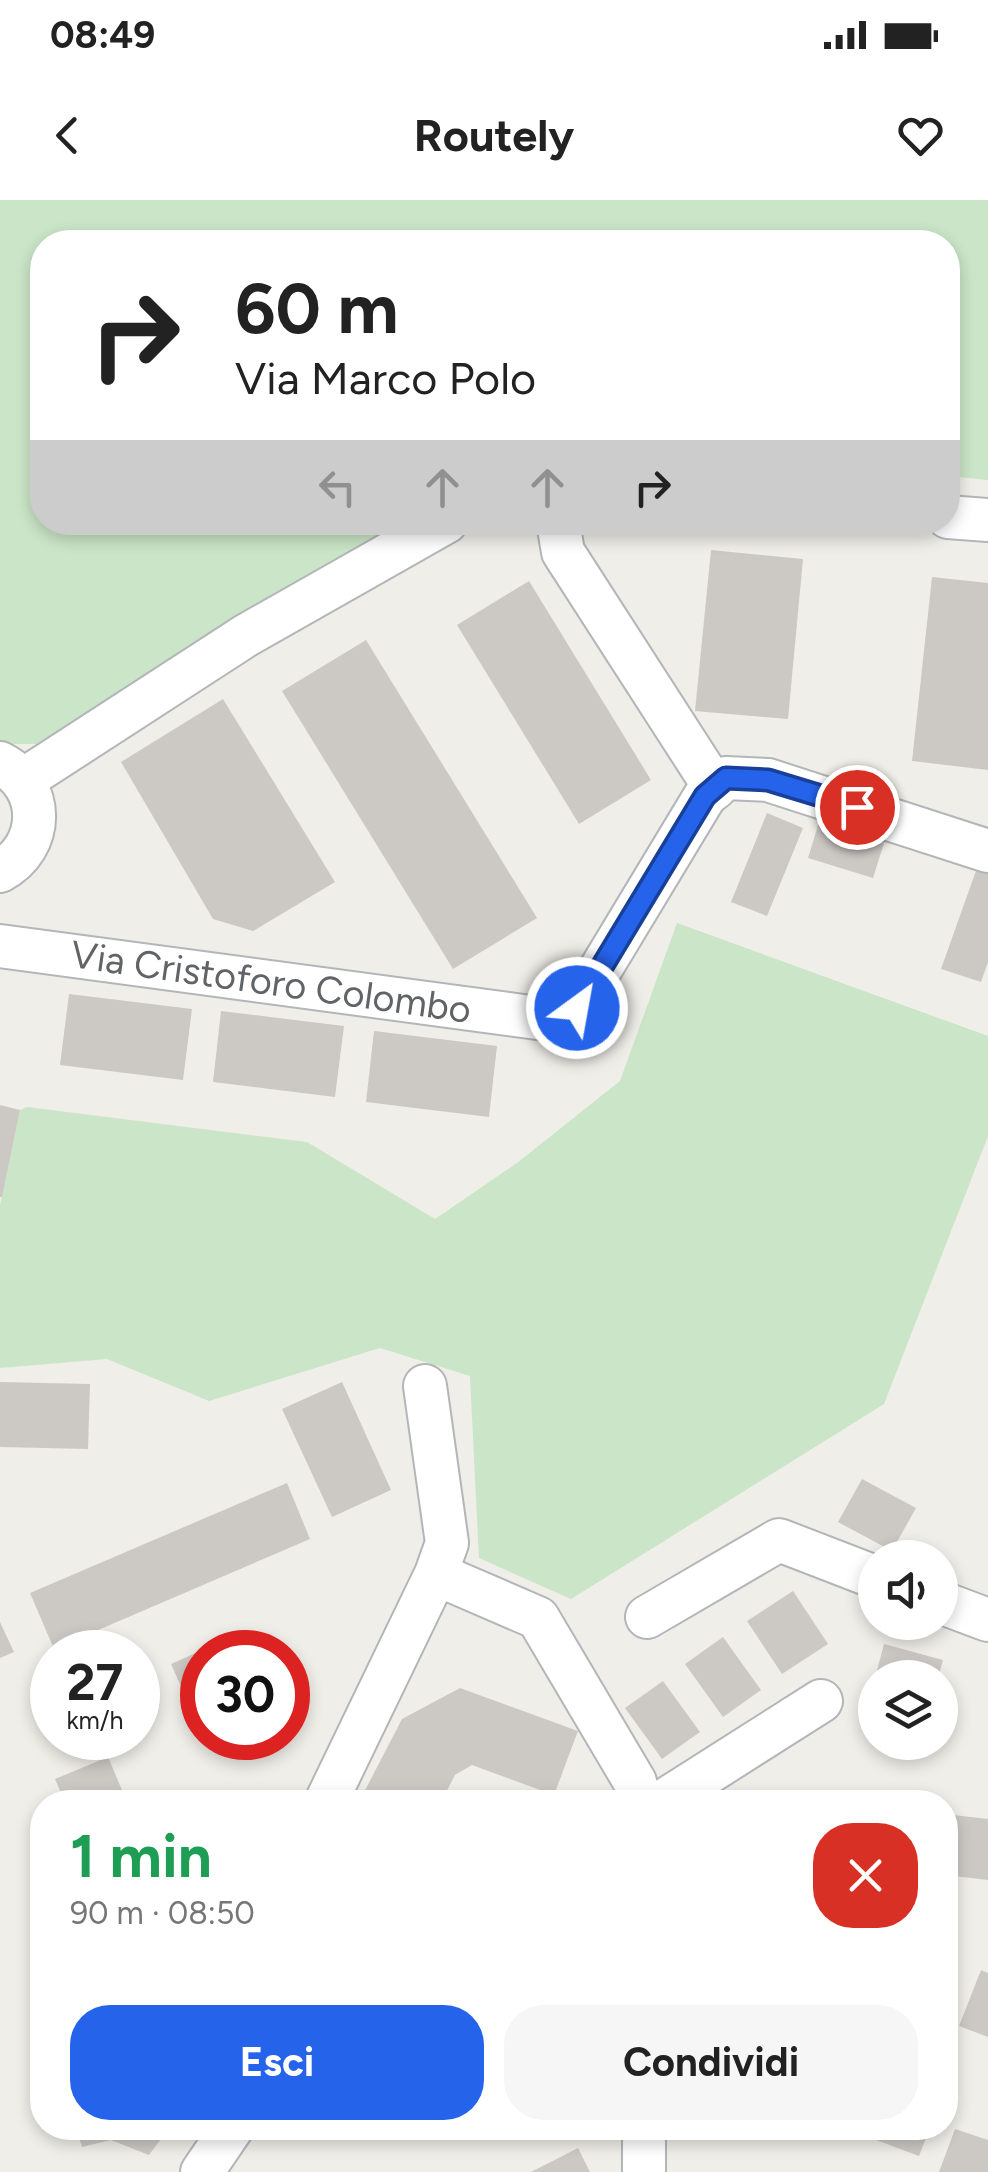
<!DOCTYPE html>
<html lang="it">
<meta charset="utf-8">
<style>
:root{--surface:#fff;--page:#f6f6f6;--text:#222;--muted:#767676;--accent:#2563eb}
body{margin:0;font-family:Figtree,sans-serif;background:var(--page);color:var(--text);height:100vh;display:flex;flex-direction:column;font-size:38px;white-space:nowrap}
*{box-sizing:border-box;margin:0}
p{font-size:32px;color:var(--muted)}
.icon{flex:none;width:55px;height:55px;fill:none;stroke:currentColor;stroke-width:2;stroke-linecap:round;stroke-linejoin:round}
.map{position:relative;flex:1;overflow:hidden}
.panel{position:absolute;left:30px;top:1590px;width:928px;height:350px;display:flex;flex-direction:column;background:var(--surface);border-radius:40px;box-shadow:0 5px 15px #0003}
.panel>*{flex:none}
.top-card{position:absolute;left:30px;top:30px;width:930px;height:305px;border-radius:40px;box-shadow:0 5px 15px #0003;background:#fff;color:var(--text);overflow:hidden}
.buttons{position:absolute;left:858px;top:1340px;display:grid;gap:20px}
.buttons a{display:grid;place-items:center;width:100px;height:100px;border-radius:50%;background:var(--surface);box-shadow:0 5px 15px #0003;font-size:50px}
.speed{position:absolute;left:30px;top:1430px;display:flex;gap:20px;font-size:50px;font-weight:700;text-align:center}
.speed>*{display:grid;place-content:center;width:130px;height:130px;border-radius:50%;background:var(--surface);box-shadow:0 5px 15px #0003;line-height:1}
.speed small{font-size:25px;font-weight:400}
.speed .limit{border:15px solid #d22;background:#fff;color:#111}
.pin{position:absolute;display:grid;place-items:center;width:85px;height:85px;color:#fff;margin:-42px;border:5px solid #fff;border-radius:50%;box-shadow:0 2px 10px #0007}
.me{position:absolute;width:110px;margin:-55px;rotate:32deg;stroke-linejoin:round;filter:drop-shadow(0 0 8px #0008)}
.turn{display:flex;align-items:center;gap:35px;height:210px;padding:0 40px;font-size:45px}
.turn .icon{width:130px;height:130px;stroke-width:2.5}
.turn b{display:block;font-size:70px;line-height:85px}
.lanes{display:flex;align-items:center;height:95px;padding:0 40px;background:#0003;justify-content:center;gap:50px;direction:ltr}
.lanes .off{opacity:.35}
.round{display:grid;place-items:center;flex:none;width:105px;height:105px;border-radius:40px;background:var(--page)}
.head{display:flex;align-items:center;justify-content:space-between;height:170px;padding:0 40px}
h1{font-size:60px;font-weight:700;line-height:75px;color:#1e9e55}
.button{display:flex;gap:20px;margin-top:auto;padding:20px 40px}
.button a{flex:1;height:115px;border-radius:40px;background:var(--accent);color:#fff;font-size:40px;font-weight:700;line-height:115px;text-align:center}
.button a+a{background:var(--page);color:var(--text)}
.status{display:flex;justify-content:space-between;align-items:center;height:70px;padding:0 50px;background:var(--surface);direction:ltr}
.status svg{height:28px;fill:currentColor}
header{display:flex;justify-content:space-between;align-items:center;height:130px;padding:0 40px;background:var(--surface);font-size:45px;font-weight:700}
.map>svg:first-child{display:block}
.green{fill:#cae5c7}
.building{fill:#ccc9c5}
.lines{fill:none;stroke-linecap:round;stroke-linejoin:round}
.minor-casing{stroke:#b3b6b9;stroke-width:46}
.minor{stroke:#fff;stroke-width:42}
.route-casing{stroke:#184099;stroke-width:25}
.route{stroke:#2563eb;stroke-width:18}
.labels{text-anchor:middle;stroke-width:10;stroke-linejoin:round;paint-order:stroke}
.street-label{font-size:38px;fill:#606467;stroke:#fff}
</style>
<div class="status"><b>08:49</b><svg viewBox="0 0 49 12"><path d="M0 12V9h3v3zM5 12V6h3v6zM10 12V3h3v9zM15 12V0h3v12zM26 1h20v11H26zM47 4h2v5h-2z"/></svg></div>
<header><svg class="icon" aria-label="back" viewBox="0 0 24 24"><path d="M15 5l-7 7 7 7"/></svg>Routely<svg class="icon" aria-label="heart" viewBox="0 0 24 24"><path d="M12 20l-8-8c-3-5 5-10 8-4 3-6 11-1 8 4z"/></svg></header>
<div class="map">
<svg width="988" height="1972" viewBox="0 0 988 1972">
<rect width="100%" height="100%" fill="#f0eee8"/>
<path class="green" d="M0,0H988V280L948,276V42H42V322L411,323L39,544H0Z
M677,723L988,836V936L884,1204L571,1399L479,1358L470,1176L380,1148L209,1201L107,1159L0,1168V1005L20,910L27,907L307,942L435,1019L517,963L620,881Z"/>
<path class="building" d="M711,350L803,359L788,519L695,511Z
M932,377L988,383V570L912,561Z
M529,381L651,580L579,624L457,425Z
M366,440L537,718L453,769L282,491Z
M223,499L335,682L253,731L213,719L121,562Z
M767,613L803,628L767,716L731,702Z
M820,619L885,640L873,678L808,658Z
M978,665L988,669V762L981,782L941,769Z
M69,794L192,809L183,880L60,865Z
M221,811L344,826L335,897L213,882Z
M374,831L497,846L489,917L366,902Z
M0,905L20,910L2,997H0Z
M0,1182L90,1184L88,1249L0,1247Z
M342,1182L391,1290L332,1317L282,1209Z
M862,1279L916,1308L892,1351L838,1322Z
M287,1283L310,1339L54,1449L30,1393Z
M793,1391L828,1444L782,1474L747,1421Z
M0,1422L14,1452L0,1458Z
M248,1430L258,1452H202V1491L186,1498L171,1464Z
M723,1437L761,1490L723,1517L685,1464Z
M884,1444L943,1460L938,1478H875Z
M663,1481L700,1532L662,1559L625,1508Z
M460,1488L578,1531L554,1595L472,1565L455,1575L441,1602H359L402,1519Z
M108,1557L127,1602H65L55,1579Z
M945,1614L988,1619V1680L945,1675Z
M981,1770L988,1773V1837L959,1826Z
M945,1778L958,1783L945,1817Z
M76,1928H169L149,1955L111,1940L82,1947Z
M679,1928H725V1933L679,1934Z
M881,1928H930L919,1956L876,1940Z
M955,1929L988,1940V1972H939Z
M578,1948L590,1972H531Z"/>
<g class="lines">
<defs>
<path id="minor" d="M948,317L988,320
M558,322L563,352L715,588
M23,580L245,436L446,322
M0,671C45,647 46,586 0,563
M0,746L560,821L577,808L705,596L726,578L768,580L988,651
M425,1186L447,1343L436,1374
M940,1402L988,1420
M647,1417L779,1340L875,1377
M326,1602L436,1374L538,1418L635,1582L640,1602
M662,1602L821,1501
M644,1928V1972
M202,1972L232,1928"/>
</defs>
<use href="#minor" class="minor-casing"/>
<use href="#minor" class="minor"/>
</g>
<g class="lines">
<defs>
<path id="route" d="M577,808L705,596L726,578L768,580L857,607"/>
</defs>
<use href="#route" class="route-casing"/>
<use href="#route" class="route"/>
</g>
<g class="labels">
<g class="street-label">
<text transform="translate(271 782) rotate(8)" y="13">Via Cristoforo Colombo</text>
</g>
</g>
</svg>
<div class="buttons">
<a><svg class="icon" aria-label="sound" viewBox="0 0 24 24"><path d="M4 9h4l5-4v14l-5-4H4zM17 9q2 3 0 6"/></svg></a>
<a><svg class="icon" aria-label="layers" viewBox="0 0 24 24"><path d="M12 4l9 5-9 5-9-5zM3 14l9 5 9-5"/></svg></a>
</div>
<div class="speed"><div>27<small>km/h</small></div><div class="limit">30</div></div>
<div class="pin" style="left:857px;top:607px;background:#d93025"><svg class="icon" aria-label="arrive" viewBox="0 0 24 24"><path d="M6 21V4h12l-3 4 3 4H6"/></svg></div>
<svg class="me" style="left:577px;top:808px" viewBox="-20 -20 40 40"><circle r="17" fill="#2563eb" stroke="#fff" stroke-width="3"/><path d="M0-11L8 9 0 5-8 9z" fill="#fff"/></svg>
<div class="top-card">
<div class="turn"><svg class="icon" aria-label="right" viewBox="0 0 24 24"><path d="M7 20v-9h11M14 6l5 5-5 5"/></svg><div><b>60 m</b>Via Marco Polo</div></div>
<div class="lanes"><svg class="icon off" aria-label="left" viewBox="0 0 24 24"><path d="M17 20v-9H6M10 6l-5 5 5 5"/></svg><svg class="icon off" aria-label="ahead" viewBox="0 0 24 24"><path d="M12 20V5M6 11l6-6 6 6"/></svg><svg class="icon off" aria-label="ahead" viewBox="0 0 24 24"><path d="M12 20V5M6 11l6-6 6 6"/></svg><svg class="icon" aria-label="right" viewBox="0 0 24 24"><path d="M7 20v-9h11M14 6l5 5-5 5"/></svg></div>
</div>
<section class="panel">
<div class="head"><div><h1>1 min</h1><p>90 m · 08:50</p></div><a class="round" style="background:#d93025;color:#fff"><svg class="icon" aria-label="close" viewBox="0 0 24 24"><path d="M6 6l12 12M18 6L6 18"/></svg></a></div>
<div class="button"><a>Esci</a><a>Condividi</a></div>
</section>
</div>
